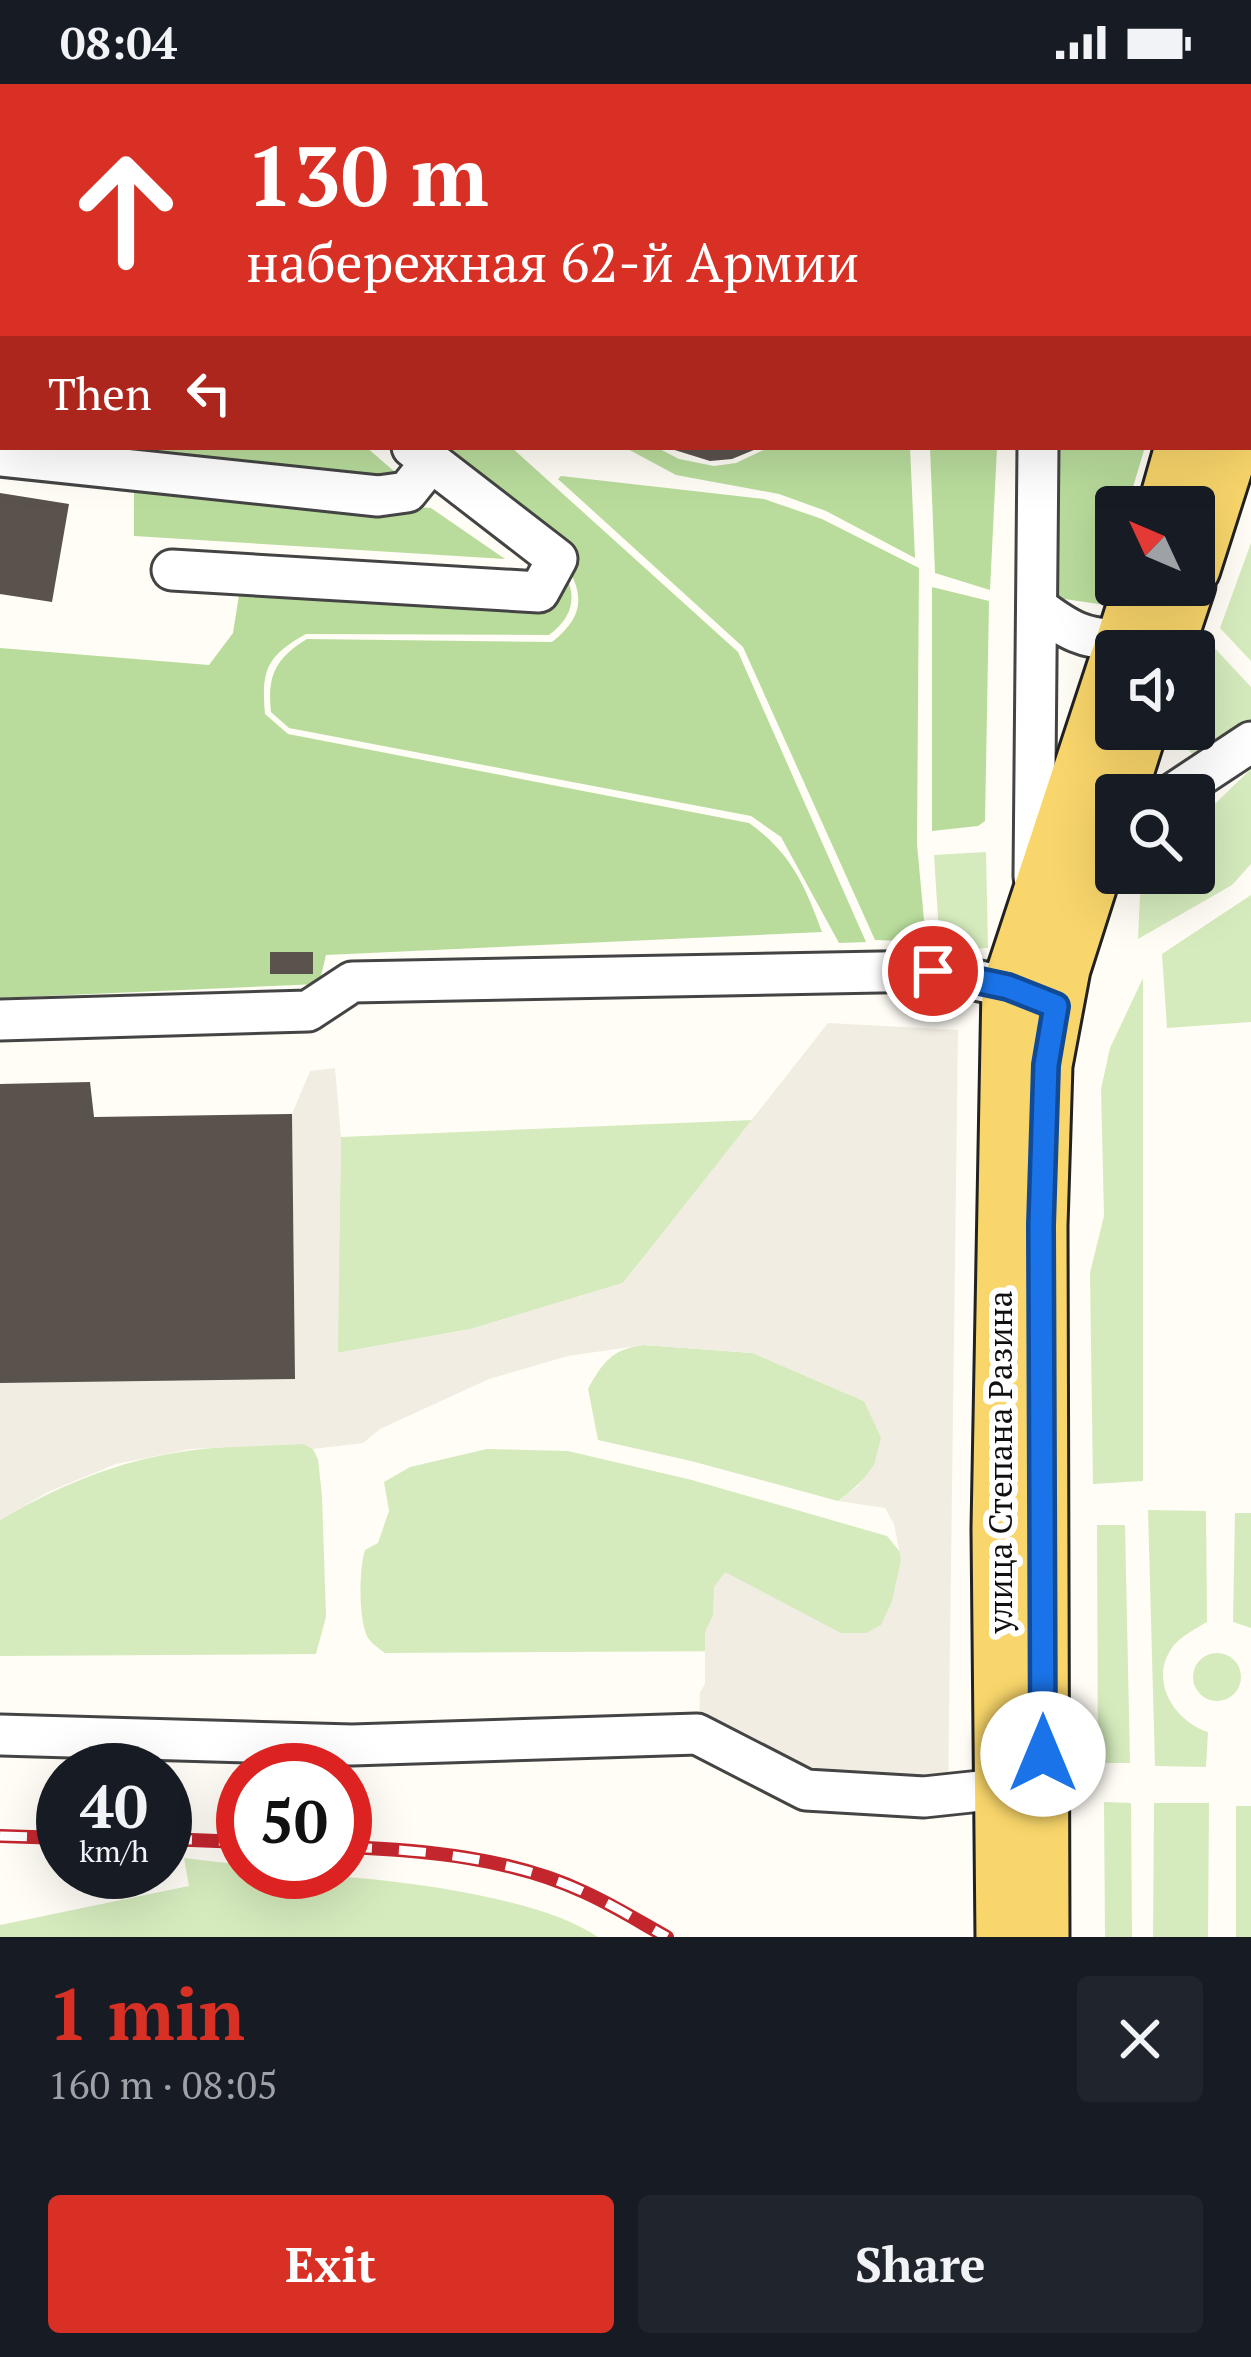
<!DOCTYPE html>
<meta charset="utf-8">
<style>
:root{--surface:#171b24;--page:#20242c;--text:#f1f3f6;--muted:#9ea1a6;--accent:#d93025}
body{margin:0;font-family:"PT Serif",serif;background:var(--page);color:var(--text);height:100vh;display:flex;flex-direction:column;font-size:45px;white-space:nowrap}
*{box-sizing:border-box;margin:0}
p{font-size:39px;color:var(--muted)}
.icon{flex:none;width:66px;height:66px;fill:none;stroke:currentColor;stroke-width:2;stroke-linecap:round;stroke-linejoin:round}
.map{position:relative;height:1853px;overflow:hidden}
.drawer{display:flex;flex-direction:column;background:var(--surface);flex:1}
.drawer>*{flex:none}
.banner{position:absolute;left:0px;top:0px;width:1251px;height:366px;box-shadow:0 12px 48px #0002;background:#d93025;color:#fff;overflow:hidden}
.needle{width:78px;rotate:314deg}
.fabs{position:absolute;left:1095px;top:402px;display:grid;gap:24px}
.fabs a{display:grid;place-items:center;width:120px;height:120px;border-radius:12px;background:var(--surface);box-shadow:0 12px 48px #0002;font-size:60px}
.speed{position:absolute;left:36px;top:1659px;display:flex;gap:24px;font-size:60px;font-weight:700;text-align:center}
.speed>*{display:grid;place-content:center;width:156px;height:156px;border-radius:50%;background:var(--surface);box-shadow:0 12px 48px #0002;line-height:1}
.speed small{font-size:30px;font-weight:400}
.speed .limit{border:18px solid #d22;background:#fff;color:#111}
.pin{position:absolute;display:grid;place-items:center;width:102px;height:102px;color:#fff;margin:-51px;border:6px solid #fff;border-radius:50%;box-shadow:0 3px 12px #0007}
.me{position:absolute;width:132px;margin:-66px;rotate:0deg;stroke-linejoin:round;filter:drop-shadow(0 0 9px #0008)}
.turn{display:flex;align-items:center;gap:42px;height:252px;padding:0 48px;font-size:54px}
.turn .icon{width:156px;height:156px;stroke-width:2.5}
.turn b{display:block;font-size:84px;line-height:102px}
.then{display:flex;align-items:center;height:114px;padding:0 48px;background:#0003;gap:24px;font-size:45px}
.round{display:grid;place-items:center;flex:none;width:126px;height:126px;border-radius:12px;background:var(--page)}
.headline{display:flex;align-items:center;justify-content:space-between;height:204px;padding:0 48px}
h1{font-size:72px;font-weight:700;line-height:90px;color:var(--accent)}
.cta{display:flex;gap:24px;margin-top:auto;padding:24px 48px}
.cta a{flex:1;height:138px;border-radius:12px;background:var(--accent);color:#fff;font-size:48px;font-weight:700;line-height:138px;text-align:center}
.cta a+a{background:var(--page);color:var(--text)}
.status{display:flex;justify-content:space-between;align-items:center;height:84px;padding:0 60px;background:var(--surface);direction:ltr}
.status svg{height:33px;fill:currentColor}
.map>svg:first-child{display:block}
.green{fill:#d5ebbd}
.forest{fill:#b9dc9c}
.plaza{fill:#f1ede2}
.building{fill:#5a524d}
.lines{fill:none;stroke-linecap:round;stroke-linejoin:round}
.minor-casing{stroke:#444;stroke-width:45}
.major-casing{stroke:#222;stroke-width:57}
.minor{stroke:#fff;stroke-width:39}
.major{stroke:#f9d66b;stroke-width:51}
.rail-casing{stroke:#c4262e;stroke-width:14}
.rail{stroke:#fff;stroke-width:9;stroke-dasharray:27;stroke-linecap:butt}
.route-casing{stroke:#114b97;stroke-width:30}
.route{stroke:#1a73e8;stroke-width:21}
.labels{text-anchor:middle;stroke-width:12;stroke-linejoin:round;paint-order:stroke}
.street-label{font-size:33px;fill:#111;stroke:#fff}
</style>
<div class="status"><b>08:04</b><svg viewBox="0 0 49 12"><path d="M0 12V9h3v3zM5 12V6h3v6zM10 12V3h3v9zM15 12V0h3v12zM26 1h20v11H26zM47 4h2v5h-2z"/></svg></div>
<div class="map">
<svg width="1251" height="1853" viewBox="0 0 1251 1853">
<rect width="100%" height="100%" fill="#fffdf5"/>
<path class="green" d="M1251,459V577L1220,544Z
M1196,544L1251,603V639L1210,668L1194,672L1170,645H1194V567H1189Z
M1251,685V780L1232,801L1138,855L1141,790L1194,789V740Z
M986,768L988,864L940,866L934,771Z
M1251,811V938L1167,944L1162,870Z
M1143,894V1397L1093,1400L1090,1189L1104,1132L1101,1005L1110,964Z
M753,1036L623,1199L471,1245L337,1269L341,1053Z
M644,1261L753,1269L864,1317C869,1327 880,1343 881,1354C884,1380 857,1403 838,1417L691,1377L598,1356L588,1305C603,1278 612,1265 644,1261Z
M304,1360L313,1365L318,1375L322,1412L326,1533L316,1570L0,1572V1436C110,1373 179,1361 304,1360Z
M487,1365L568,1367L692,1396L887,1452L905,1474L903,1547L758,1567L385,1569C377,1563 368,1558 365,1547C359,1526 359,1486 365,1466L378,1459L389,1427L384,1398L410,1383Z
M1148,1426L1206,1427L1207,1538C1195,1545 1183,1551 1174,1561C1147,1595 1174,1637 1208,1648L1206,1683L1155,1682Z
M1235,1429H1251V1544L1233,1538Z
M1097,1441H1125L1130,1679H1098Z
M1193 1593a24 24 0 1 1 48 0a24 24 0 1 1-48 0Z
M1104,1718L1131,1719L1132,1853H1105Z
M1154,1719H1209L1208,1853H1153Z
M1236,1722H1251V1853H1236Z
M184,1774L243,1781V1788C331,1788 526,1804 598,1853H0V1841L189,1802Z"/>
<path class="forest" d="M107,363H366L395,388L392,399L378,400Z
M419,363H511L738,568L866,858L839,859L781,753L751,732L289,644L271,628C267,591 276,574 307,555L552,558C587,530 584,508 561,472Z
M624,363H656L679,375L714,382L736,379L770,363H910L915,474L826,427L779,410L676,391Z
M930,363H997L990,506L935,489Z
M1047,363H1145L1127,423H1116V462L1105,521L1051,513Z
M561,392L764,415L822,435L919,484L917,760L926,858L875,856L743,563L558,395Z
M134,403L431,424L505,475L134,452Z
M559,480C578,507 576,531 549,551L306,550C267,572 261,585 265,630L288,650L749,739C790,768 805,801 822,848L326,871L319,900L0,914V564L209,581L233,549L239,511L259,496L541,511Z
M932,503L989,517L985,737L978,742L932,747Z"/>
<path class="plaza" d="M828,939L958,946L948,1711L806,1706L699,1640L700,1608L705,1600V1548L713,1531L714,1503L725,1488L841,1549H866L881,1541L892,1517L901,1476L894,1440L885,1424L838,1417L858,1402L874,1381L881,1354L864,1317L753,1269L644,1261L568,1272L489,1295L380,1345L363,1359L313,1365L304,1360L191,1365L116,1380L48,1408L0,1436V1299L295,1294L292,1030L310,987L335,984L341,1053L338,1269L471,1245L623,1199Z"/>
<path class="building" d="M665,363H761L732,375L710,377Z
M0,409L69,420L52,518L0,510Z
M270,868H313V890H270Z
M90,998L94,1033L292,1030L295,1295L0,1299V1000Z"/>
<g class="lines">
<defs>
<path id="minor" d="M596,0L599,3
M550,3V0
M1040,3V0
M0,372L378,412L407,408L431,378
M172,486L539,508L557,475L412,363
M1037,523C1066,545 1086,558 1123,554
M1171,711L1251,658
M1034,793L1038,363
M0,936L308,927L352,898L933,887L1008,903L1032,913
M0,1651L352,1661L697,1650L806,1706L924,1713L999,1705"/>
<path id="major" d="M1220,0V3
M801,3L803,0
M0,166H3
M1248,272L1251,253
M1164,423L1181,363
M1194,485L1233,363
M1119,567L1140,501
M1167,567L1189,501
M1120,711L1141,645
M1002,1853L998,1445L1008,903L1116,575
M1043,1853L1041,1141L1046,981L1064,885L1116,722"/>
</defs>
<use href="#minor" class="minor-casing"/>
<use href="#major" class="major-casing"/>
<use href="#minor" class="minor"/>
<use href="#major" class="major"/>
<defs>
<path id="rail" d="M0,1752L63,1754
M165,1755L243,1758
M345,1763C425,1766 511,1774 584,1808C613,1821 640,1838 667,1853"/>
</defs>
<use href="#rail" class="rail-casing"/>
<use href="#rail" class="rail"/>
</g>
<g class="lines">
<defs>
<path id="route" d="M933,887L1008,903L1056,922L1046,981L1041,1141L1043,1670"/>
</defs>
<use href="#route" class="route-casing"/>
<use href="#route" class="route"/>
</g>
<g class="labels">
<g class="street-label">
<text transform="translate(1000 1378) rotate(-90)" y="12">улица Степана Разина</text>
</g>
</g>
</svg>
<div class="fabs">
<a><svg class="needle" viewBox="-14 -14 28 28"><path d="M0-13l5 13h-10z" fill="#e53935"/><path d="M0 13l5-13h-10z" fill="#9ea1a6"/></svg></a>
<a><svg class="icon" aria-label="sound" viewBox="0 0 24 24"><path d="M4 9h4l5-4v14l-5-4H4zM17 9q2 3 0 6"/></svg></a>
<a><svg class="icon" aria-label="search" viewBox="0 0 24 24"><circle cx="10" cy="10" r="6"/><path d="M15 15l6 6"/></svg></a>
</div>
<div class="speed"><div>40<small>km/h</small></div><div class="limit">50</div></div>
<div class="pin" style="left:933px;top:887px;background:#d93025"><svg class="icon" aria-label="arrive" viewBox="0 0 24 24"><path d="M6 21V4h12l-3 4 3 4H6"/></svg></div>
<svg class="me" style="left:1043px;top:1670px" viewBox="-20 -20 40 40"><circle r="19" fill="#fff"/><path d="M0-13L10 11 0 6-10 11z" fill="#1a73e8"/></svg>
<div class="banner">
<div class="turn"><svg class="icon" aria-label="ahead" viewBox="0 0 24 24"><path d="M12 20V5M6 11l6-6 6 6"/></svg><div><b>130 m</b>набережная 62-й Армии</div></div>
<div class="then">Then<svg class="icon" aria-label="left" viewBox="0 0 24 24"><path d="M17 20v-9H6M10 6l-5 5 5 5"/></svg></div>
</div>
</div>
<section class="drawer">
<div class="headline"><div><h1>1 min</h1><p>160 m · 08:05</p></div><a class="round"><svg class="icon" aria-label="close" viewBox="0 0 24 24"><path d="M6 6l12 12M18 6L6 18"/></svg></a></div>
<div class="cta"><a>Exit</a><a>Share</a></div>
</section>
